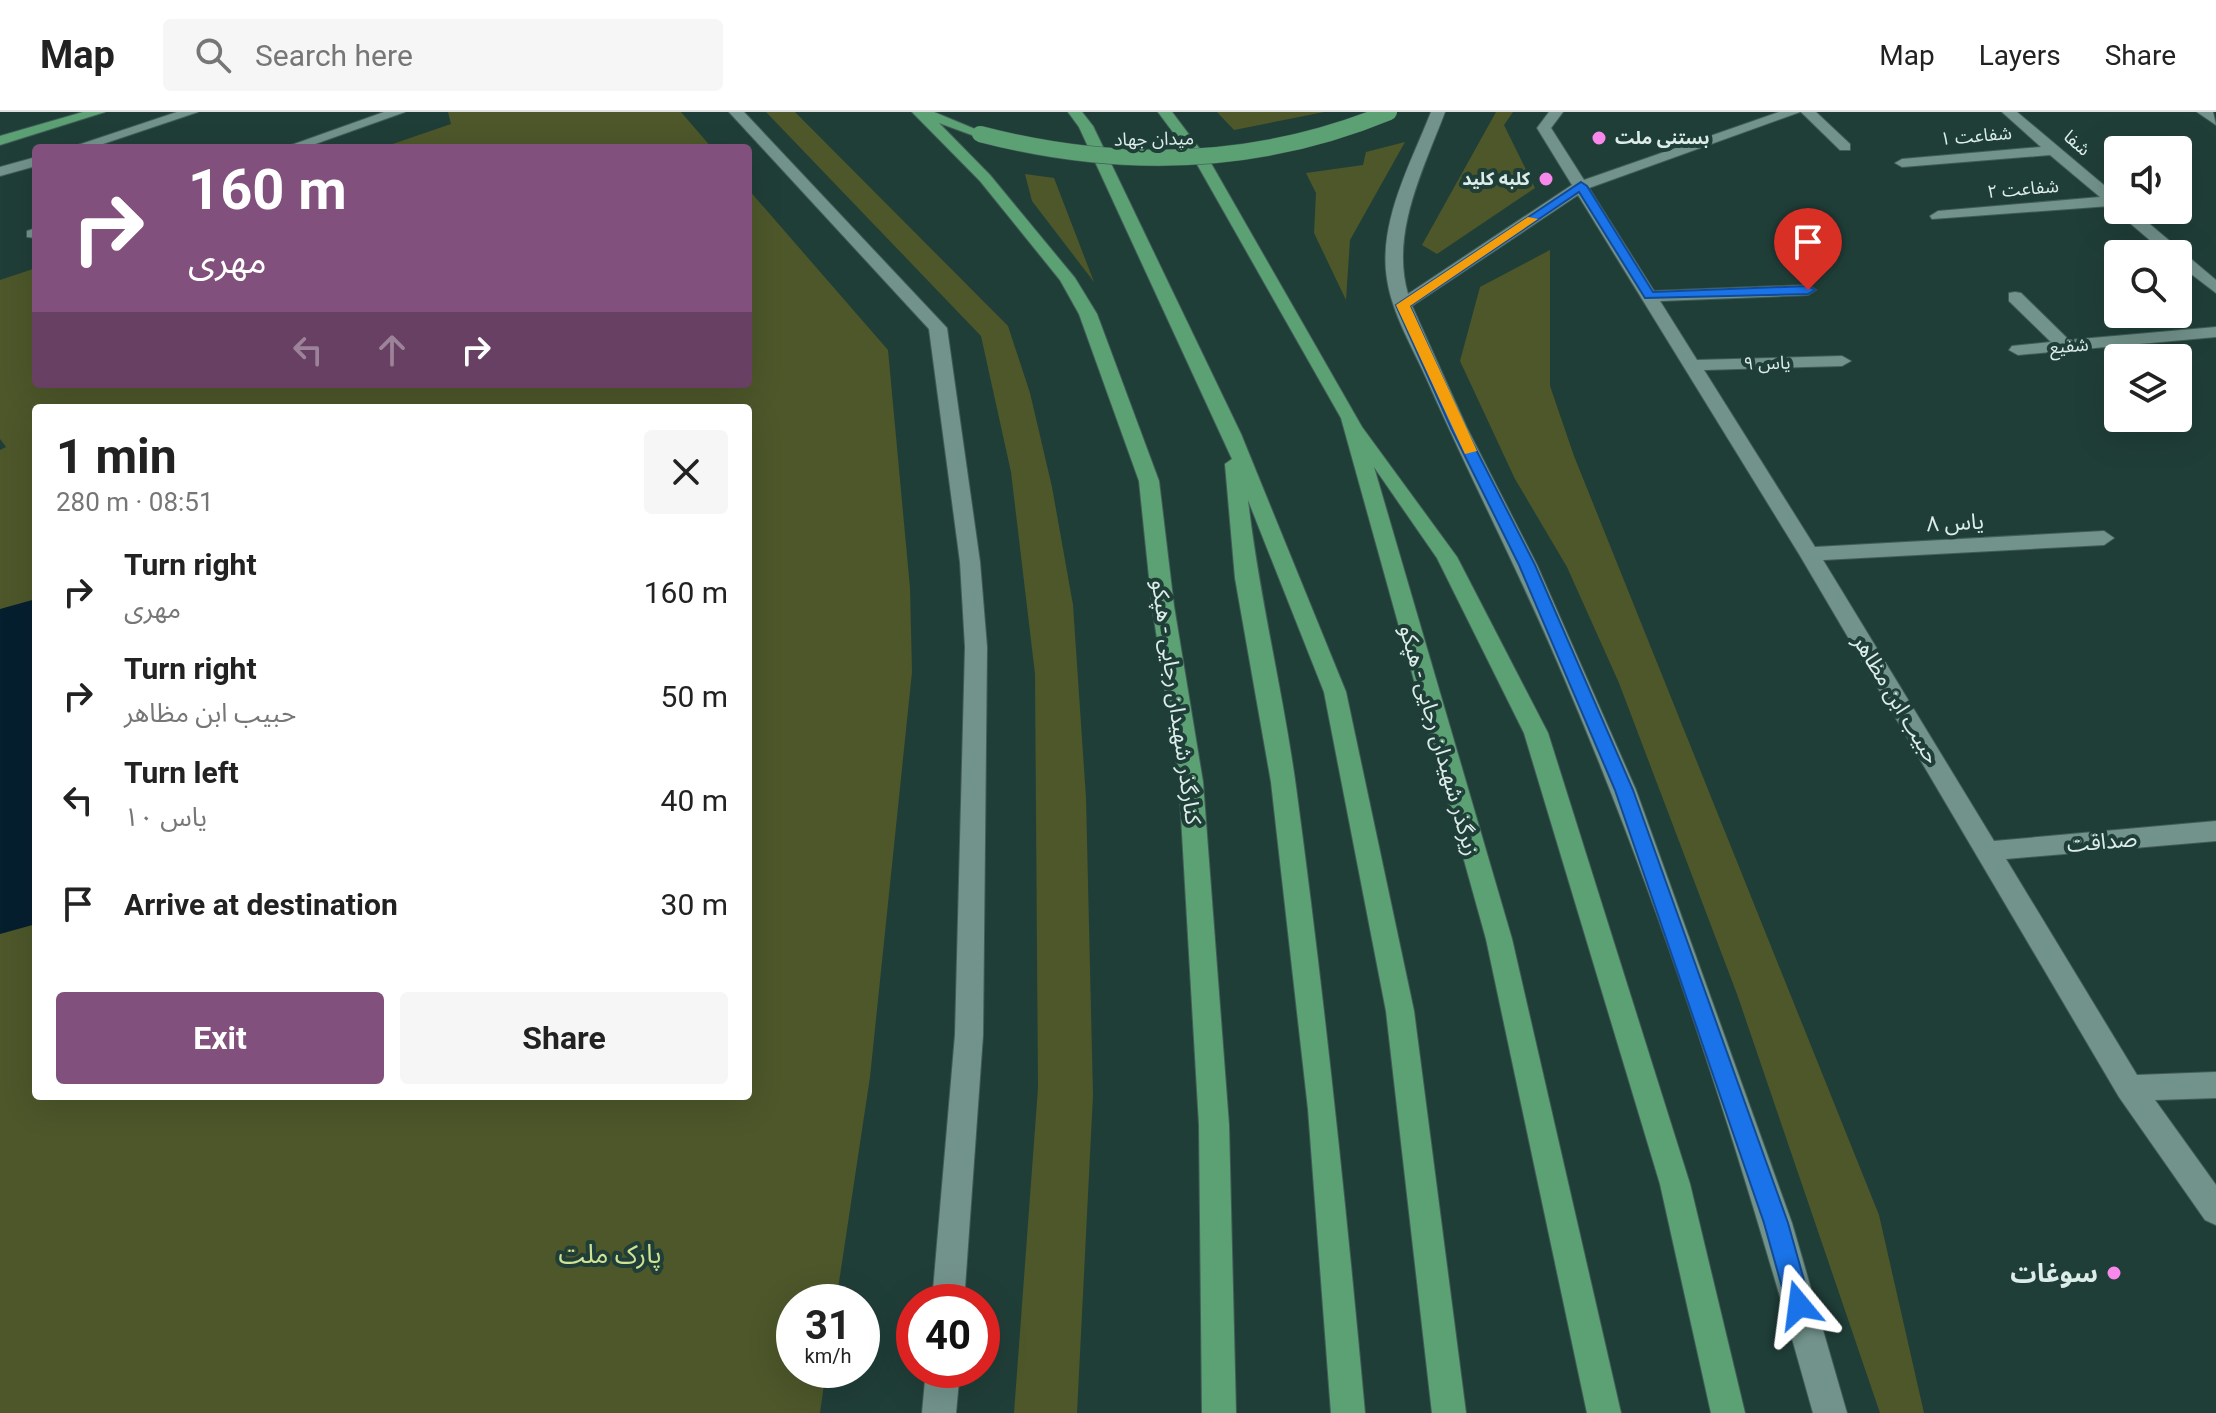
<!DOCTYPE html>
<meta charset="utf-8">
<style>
:root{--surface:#fff;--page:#f6f6f6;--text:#222;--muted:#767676;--line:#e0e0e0;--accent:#82507c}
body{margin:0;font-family:Roboto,"Noto Sans Arabic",sans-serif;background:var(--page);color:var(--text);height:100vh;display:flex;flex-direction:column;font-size:30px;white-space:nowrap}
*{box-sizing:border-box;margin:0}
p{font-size:26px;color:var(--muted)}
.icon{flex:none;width:44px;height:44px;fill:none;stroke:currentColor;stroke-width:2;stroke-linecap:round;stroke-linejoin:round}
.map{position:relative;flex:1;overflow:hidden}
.panel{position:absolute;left:32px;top:292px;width:720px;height:696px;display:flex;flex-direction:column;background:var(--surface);border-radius:8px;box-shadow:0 8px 32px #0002}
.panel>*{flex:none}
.banner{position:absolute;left:32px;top:32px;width:720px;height:244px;border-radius:8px;box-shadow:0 8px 32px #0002;background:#82507c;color:#fff;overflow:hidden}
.tools{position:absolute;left:2104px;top:24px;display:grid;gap:16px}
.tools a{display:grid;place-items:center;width:88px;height:88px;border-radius:8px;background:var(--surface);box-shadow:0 8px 32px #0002;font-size:40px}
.speed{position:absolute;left:776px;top:1172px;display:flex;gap:16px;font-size:40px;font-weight:700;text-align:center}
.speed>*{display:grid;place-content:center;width:104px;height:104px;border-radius:50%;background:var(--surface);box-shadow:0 8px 32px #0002;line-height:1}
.speed small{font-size:20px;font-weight:400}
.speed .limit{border:12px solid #d22;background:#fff;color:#111}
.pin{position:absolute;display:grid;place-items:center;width:68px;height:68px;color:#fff;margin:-82px -34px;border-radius:50% 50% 50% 0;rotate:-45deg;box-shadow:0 0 8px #0007}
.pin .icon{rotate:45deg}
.me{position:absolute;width:88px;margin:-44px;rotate:344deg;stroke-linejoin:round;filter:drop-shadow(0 0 6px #0008)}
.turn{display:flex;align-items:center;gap:28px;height:168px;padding:0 24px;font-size:36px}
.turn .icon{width:104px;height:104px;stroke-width:2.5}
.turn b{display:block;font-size:56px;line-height:68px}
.lanes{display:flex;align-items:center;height:76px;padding:0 24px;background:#0003;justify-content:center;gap:40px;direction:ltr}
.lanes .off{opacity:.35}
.round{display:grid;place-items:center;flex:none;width:84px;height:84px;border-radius:8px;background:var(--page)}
.head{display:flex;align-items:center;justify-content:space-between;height:136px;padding:0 24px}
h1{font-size:48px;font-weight:700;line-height:60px}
.button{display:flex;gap:16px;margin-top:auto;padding:16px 24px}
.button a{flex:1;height:92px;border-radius:8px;background:var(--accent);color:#fff;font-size:32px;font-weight:700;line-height:92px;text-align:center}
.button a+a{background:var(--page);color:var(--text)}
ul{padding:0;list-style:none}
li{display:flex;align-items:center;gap:24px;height:104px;padding:0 24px}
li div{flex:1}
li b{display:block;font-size:30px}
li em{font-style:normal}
header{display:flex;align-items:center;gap:48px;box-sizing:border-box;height:112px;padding:0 40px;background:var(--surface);border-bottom:2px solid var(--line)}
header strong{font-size:38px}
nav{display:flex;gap:44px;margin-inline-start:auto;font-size:28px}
.search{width:560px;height:72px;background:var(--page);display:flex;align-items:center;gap:20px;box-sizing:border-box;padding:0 28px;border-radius:8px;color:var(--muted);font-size:30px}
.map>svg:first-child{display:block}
.green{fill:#4d572a;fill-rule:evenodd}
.water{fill:#061f2f}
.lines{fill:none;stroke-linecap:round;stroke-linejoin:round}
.minor-casing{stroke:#425d58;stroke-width:2}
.major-casing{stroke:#425d58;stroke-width:2}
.minor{fill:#72938b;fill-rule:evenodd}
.major{fill:#5ca174;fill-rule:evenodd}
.major-bridge-casing{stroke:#425d58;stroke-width:17;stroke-linecap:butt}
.major-bridge{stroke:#5ca174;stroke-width:16}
.route{fill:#1a73e8;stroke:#114b97;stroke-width:2}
.slow{fill:#f59e0b}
.poi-dot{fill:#f888ea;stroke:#203e38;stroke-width:3}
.labels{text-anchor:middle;stroke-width:8;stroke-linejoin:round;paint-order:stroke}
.far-street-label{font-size:18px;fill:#dcede9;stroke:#203e38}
.far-poi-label{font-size:18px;font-weight:bold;fill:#dcede9;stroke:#203e38;text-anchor:start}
.street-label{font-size:22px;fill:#dcede9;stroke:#203e38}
.near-park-label{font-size:26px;fill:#d0e394;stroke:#203e38}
.near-poi-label{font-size:26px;font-weight:bold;fill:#dcede9;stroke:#203e38;text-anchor:end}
</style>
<header>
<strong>Map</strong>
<div class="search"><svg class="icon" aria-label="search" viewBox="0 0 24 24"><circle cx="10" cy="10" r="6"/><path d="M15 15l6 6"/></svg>Search here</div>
<nav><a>Map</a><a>Layers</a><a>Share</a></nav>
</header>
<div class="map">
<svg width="2216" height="1301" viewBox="0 0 2216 1301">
<rect width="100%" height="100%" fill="#203e38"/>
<path class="green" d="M448,0H681L712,36H381L451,12Z
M766,0H795L1008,214L1030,281L1052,375L1073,493L1086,686L1093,983L1077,1301H1014L1038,976L1035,562L1011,360L981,224Z
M1217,0H1324L1234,18Z
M1496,0H1513L1504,13L1535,76L1437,142L1422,133Z
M1405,30L1350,128L1346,188L1314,121L1316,81L1306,61L1363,53L1366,40Z
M1025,62L1054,66L1094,170L1032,89Z
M748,77L888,238L910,476L912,560L870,965L836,1190H794V1258H826L820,1301H0V338L6,335L0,327V168L36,156V272H748ZM36,296H748V984H36Z
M1550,138V274L1574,344L1879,1103L1924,1301H1880L1737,882L1619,571L1567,455L1515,367L1460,249L1480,175Z"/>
<path class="water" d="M36,487V812L0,822V497Z"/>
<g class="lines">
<defs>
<path id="minor" d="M177,0H198L91,36H69Z
M384,0H405L304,36H283Z
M729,0H744L947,216L980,450L987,535L983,923L964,1190H932L955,923L965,535L960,450L929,217Z
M1431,0H1445C1424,56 1390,121 1408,182L1572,73L1537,16L1549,0H1563L1551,16L1584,68L1779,0H1800L1589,76L1654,179L1808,173L1816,178L1808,183L1660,189L1697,248L1842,244L1851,249L1842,254L1704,258L1815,435L2104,419L2114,426L2104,433L1823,448L1994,729L2216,709V729L2006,747L2137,963L2216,960V986L2155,988L2216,1073V1113L2205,1108L2119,985L1799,442L1578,83L1412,194L1467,316L1537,453L1636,678L1792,1111L1847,1301H1813C1744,1053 1666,805 1565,568C1523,467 1472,370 1428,270C1414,238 1392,202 1387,167C1378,110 1411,51 1431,0Z
M1801,0H1816L1850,32V38H1840Z
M2002,0H2017L2118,85V98H2133L2216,168V181L2178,152V142H2166L2110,94L1932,107L1930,104L1938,99L2100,85L2050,43L1902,55L1895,51L1902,47L2041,35Z
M2197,0H2213L2216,13Z
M36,45V54L0,64V55Z
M36,116V126L27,125V119Z
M2015,180L2021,181L2069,228L2216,215V225L2018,243L2009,238L2012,234L2051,230L2009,189V181Z
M926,1258H960L956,1301H922Z"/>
<path id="major" d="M83,0H105L0,33V24Z
M912,0H934L987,22L980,26L939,11L990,63L1075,166L1097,202L1159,369L1174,494L1203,670L1229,1013L1236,1301H1202L1199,1013L1179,670L1152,494L1139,369L1079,202L1060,168L980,69Z
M1068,0H1082L1093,14L1241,322L1346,580L1414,899L1466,1301H1432L1386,899L1324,580L1248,388C1259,485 1283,579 1296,675C1324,883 1346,1092 1365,1301H1331L1308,997L1271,670L1235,466L1225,352L1232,347L1079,15Z
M1158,0H1172L1212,53L1362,315L1457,445L1548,621L1690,1072L1745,1301H1711L1660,1072L1524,621L1437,446L1374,355L1512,827L1621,1301H1587L1486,827L1341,306L1198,54Z"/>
</defs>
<use href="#minor" class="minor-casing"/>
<use href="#major" class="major-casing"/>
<use href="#minor" class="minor"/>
<use href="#major" class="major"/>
<defs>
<path id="major-bridge" d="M980,22C1119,58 1256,55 1389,0"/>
</defs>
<use href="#major-bridge" class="major-bridge-casing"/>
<use href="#major-bridge" class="major-bridge"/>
</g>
<path class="route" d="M1581,70L1587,74L1653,180L1808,174L1815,178L1808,182L1645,186L1579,80L1410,194L1465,316L1535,453L1633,678L1788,1111L1811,1193L1807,1201L1799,1205L1790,1201L1787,1193L1764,1111L1615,678L1519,453L1451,316L1396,193Z"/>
<path class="slow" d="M1528,105L1538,107L1410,194L1477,339L1465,342L1396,193Z"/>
<g class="poi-dot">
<circle cx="1599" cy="26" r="8"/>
<circle cx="1546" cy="67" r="8"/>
<circle cx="2114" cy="1161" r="8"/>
</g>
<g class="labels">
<g class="far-street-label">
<text transform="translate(1976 24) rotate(-5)" y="6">شفاعت ۱</text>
<text transform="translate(1154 27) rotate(-1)" y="6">میدان جهاد</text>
<text transform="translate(2077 31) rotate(41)" y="6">شفا</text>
<text transform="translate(2023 77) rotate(-5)" y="6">شفاعت ۲</text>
<text transform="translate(2069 234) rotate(-5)" y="6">شفیع</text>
<text transform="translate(1767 251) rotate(-1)" y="6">یاس ۹</text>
</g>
<g class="far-poi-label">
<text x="1615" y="32">بستنی ملت</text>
<text x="1530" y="73" text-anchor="end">کلبه کلید</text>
</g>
<g class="street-label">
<text transform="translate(1955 410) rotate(-3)" y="8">یاس ۸</text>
<text transform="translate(1897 587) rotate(59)" y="8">حبیب ابن مظاهر</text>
<text transform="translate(1177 590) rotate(82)" y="8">کنارگذر شهیدان رجایی - هپکو</text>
<text transform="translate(1440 628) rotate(74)" y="8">زیرگذر شهیدان رجایی - هپکو</text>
<text transform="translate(2102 729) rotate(-5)" y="8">صداقت</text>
</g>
<g class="near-park-label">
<text x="610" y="1151">پارک ملت</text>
</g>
<g class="near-poi-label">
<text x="2098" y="1170">سوغات</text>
</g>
</g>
</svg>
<div class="tools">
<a><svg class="icon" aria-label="sound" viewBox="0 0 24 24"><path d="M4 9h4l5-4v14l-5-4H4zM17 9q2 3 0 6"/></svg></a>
<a><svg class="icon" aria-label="search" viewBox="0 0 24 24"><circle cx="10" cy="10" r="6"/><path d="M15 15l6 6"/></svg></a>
<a><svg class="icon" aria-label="layers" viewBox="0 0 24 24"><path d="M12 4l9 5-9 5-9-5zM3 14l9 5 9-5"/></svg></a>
</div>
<div class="speed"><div>31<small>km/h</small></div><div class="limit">40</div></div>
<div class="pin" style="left:1808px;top:178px;background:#d93025"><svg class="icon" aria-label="arrive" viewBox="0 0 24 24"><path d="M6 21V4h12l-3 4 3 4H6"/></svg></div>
<svg class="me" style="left:1799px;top:1193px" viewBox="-20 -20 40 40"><path d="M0-17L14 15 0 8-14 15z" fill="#1a73e8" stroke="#fff" stroke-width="4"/></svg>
<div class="banner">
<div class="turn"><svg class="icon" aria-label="right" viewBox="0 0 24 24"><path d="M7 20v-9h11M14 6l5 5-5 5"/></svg><div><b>160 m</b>مهری</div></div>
<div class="lanes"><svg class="icon off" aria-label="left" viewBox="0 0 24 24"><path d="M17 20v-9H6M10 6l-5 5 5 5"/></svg><svg class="icon off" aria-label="ahead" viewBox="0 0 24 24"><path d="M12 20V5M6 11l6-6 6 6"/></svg><svg class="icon" aria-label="right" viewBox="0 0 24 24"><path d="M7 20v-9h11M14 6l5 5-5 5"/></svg></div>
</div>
<section class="panel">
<div class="head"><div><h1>1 min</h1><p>280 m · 08:51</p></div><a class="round"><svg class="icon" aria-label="close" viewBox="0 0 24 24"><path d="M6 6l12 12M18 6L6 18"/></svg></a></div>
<ul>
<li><svg class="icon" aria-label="right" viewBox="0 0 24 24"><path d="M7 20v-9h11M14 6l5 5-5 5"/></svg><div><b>Turn right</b><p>مهری</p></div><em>160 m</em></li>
<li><svg class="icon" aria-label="right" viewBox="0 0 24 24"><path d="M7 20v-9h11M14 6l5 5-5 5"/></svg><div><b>Turn right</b><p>حبیب ابن مظاهر</p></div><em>50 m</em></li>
<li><svg class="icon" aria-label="left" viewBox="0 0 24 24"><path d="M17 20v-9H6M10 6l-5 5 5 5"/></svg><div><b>Turn left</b><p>یاس ۱۰</p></div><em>40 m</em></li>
<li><svg class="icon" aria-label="arrive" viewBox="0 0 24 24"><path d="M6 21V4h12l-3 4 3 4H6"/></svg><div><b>Arrive at destination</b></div><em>30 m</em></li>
</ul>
<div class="button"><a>Exit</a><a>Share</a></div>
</section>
</div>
